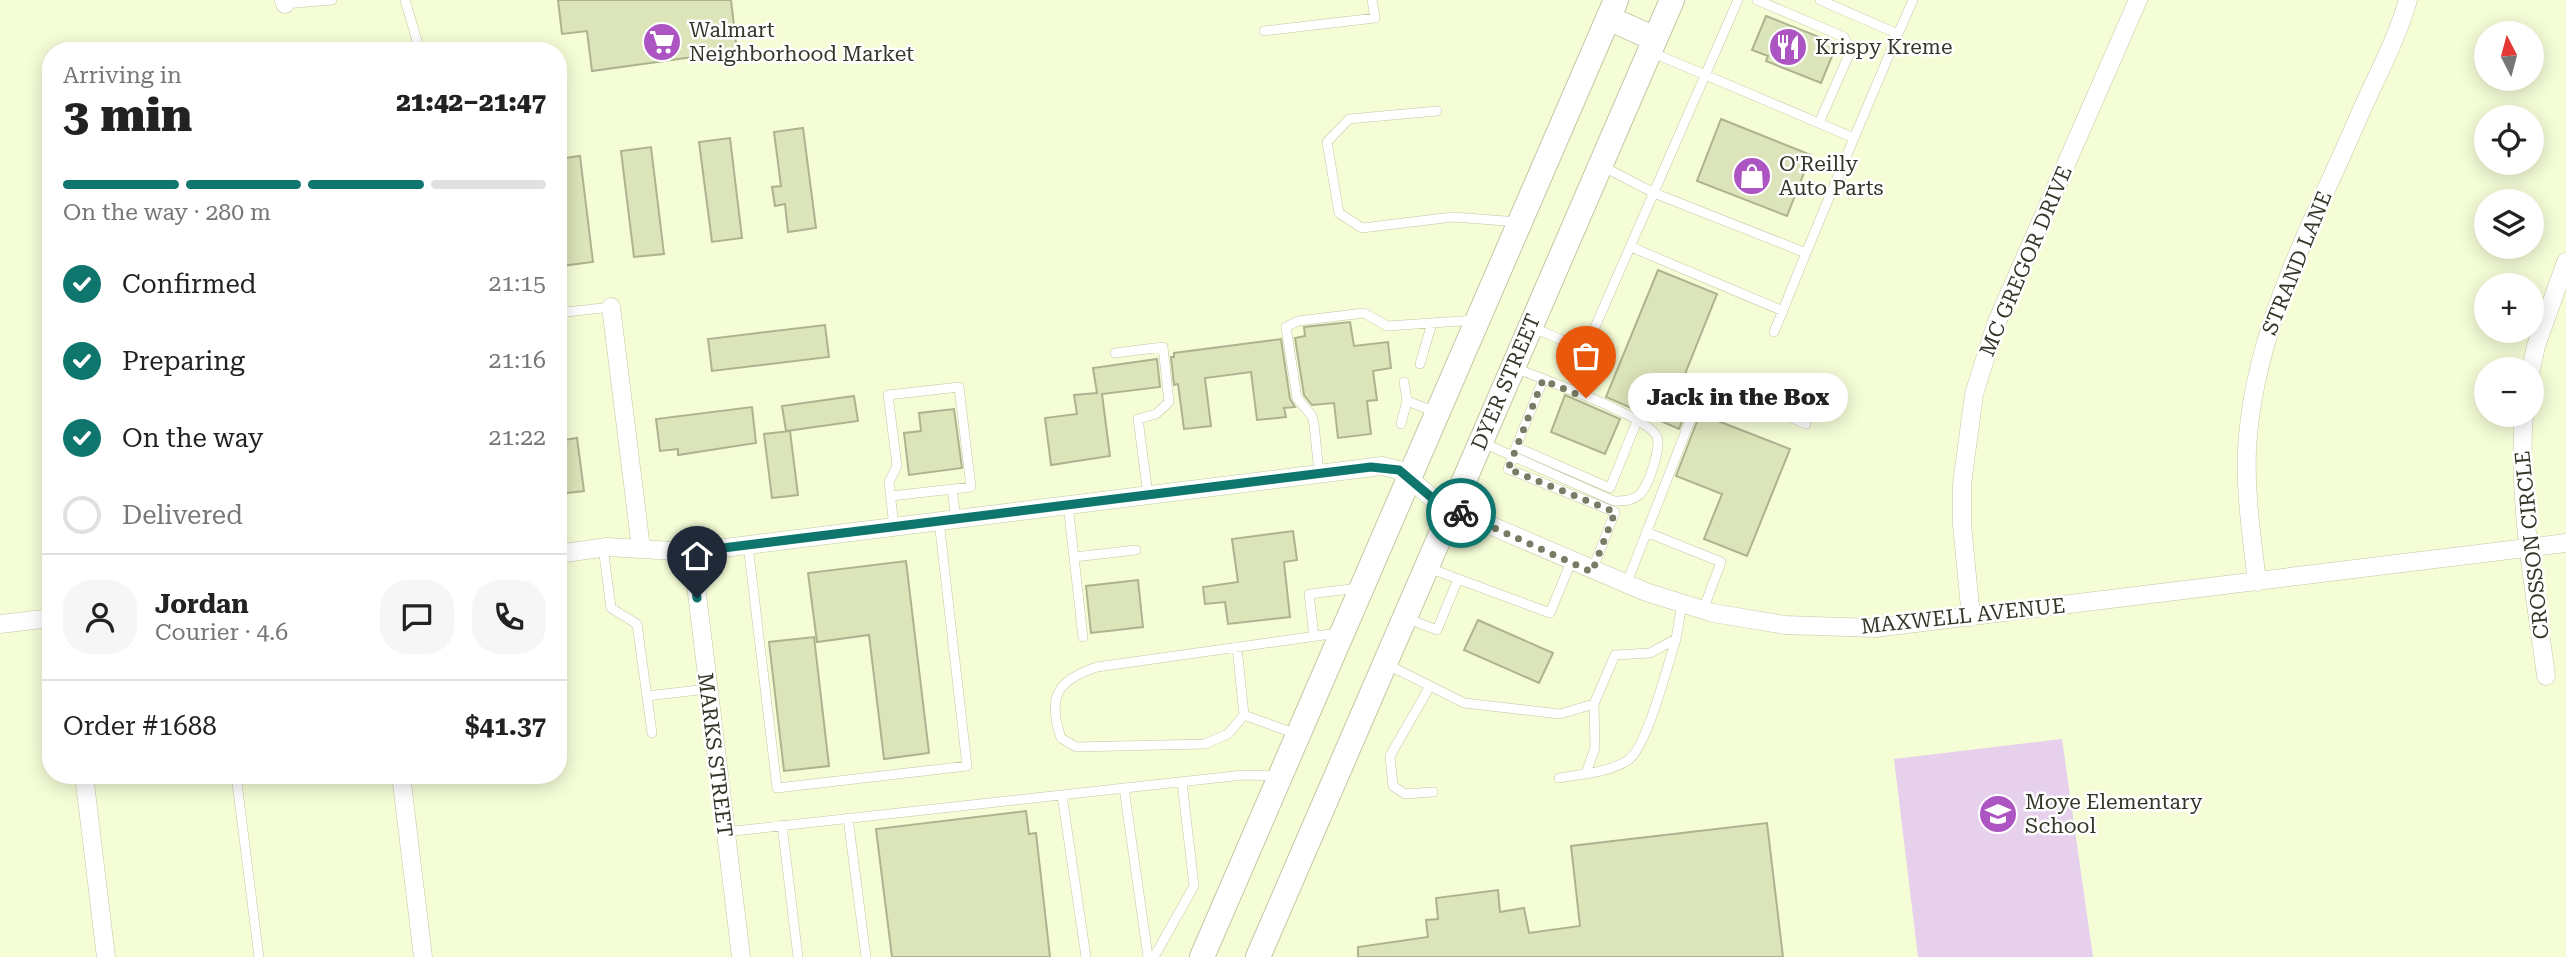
<!DOCTYPE html>
<html lang="en">
<head>
<meta charset="utf-8">
<style>
	:root { --surface:#fff; --page:#f6f6f6; --text:#222; --muted:#767676; --line:#e0e0e0; --accent:#0f766e }
	body { margin:0; font-family:"Roboto Serif",serif; background:var(--page); color:var(--text); height:100vh; display:flex; flex-direction:column; font-size:26px; white-space:nowrap }
	* { box-sizing:border-box; margin:0 }
	p { font-size:23px; color:var(--muted) }
	.icon { flex:none; width:38px; height:38px; fill:none; stroke:currentColor; stroke-width:2; stroke-linecap:round; stroke-linejoin:round }
	.map { position:relative; flex:1; overflow:hidden }
	.side { position:absolute; left:42px; top:42px; width:525px; height:742px; display:flex; flex-direction:column; background:var(--surface); border-radius:28px; box-shadow:0 4px 18px #0003 }
	.side>* { flex:none }
	.needle { width:46px; rotate:354deg }
	.controls { position:absolute; left:2474px; top:21px; display:grid; gap:14px }
	.controls a { display:grid; place-items:center; width:70px; height:70px; border-radius:50%; background:var(--surface); box-shadow:0 4px 18px #0003; font-size:35px }
	.pin { position:absolute; display:grid; place-items:center; width:60px; height:60px; color:#fff; margin:-72px -30px; border-radius:50% 50% 50% 0; rotate:-45deg; box-shadow:0 0 7px #0007 }
	.pin .icon { rotate:45deg }
	.courier { position:absolute; display:grid; place-items:center; width:70px; height:70px; margin:-35px; border:5px solid #0f766e; border-radius:50%; background:#fff; color:#222; box-shadow:0 2px 9px #0007 }
	.bubble { position:absolute; height:49px; border-radius:24px; background:var(--surface); box-shadow:0 4px 18px #0003; font-size:23px; font-weight:800; line-height:49px; text-align:center }
	.overview em { font-style:normal; font-weight:800 }
	.overview div { display:flex; flex-direction:column-reverse }
	.overview { display:flex; align-items:center; justify-content:space-between; height:119px; padding:0 21px }
	h1 { font-size:46px; font-weight:800; line-height:52px }
	.bar { display:grid; grid-template-columns:repeat(4,1fr); gap:10px 7px; align-content:center; height:84px; padding:0 21px }
	.bar i { height:9px; border-radius:5px; background:var(--line) }
	.bar .selected { background:var(--accent) }
	.bar p { grid-column:span 4 }
	.line { display:flex; align-items:center; gap:18px; padding:0 21px; border-top:2px solid var(--line) }
	.line div { flex:1 }
	.round { display:grid; place-items:center; flex:none; width:74px; height:74px; border-radius:28px; background:var(--page) }
	ol { padding:0 21px; list-style:none }
	li { display:flex; align-items:center; gap:21px; height:77px }
	li p { margin-inline-start:auto }
	li .icon { padding:7px; border-radius:50%; background:var(--accent); color:#fff; stroke-width:4 }
	li:last-child { color:var(--muted) }
	li i { width:38px; height:38px; border:4px solid var(--line); border-radius:50% }
	.map>svg:first-child { display:block }
	.green { fill:#e6d0ec }
	.building { fill:#dce4b9; stroke:#adb38f; stroke-width:2 }
	.lines { fill:none; stroke-linecap:round; stroke-linejoin:round }
	.lane-casing { stroke:#c1c8a4; stroke-width:10 }
	.street-casing { stroke:#c1c8a4; stroke-width:19 }
	.secondary-casing { stroke:#c1c8a4; stroke-width:26 }
	.lane { stroke:#fff; stroke-width:9 }
	.street { stroke:#fff; stroke-width:18 }
	.secondary { stroke:#fff; stroke-width:24 }
	.done { stroke:#787c65; stroke-width:7; stroke-dasharray:0 12.6 }
	.route { stroke:#0f766e; stroke-width:9 }
	.labels { text-anchor:middle; dominant-baseline:central; stroke-width:5; stroke-linejoin:round; paint-order:stroke }
	.poi-label { font-size:21px; fill:#343728; stroke:#fff; text-anchor:start }
	.street-label { font-size:21px; fill:#343728; stroke:#fff }
</style>
</head>
<body>
<div class="map">
<svg width="2566" height="957" viewBox="0 0 2566 957">
	<rect width="100%" height="100%" fill="#f5fdd7"/>
	<path class="green" d="M2062 739 2093 957H1918L1894 759Z"/>
	<path class="building" d="M558 0H731L737 51 592 71 587 31 562 34Z
		M1766 16 1837 44 1821 83 1766 61 1768 56 1752 50Z
		M1721 119 1811 155 1787 216 1697 181Z
		M803 128 816 228 788 232 785 204 775 206 772 187 781 186 774 132Z
		M730 138 742 238 712 242 699 142Z
		M651 147 664 254 634 257 621 151Z
		M580 156 593 262 561 266 558 159Z
		M1658 270 1717 294 1673 404 1687 409 1679 429 1606 397Z
		M1350 322 1354 346 1388 342 1391 368 1373 371 1377 400 1367 401 1371 434 1338 438 1334 403 1312 405 1304 395 1295 338 1305 336 1304 327Z
		M825 325 829 357 712 371 708 339Z
		M1281 339 1290 399 1295 407 1284 408 1286 417 1257 420 1251 372 1205 378 1211 426 1184 429 1178 384 1174 385 1171 357H1174V353Z
		M1157 359 1160 387 1102 394 1110 456 1051 465 1045 418 1077 414 1074 395 1097 393 1093 368Z
		M1565 395 1620 419 1605 454 1551 432Z
		M854 396 858 421 786 431 782 406Z
		M752 407 756 443 678 455V449L660 451 656 419Z
		M954 409 962 468 909 475 904 433 921 431 919 413Z
		M1700 414 1790 449 1747 556 1704 539 1722 494 1676 476Z
		M790 431 798 495 772 498 764 434Z
		M577 438 584 491 558 494V441Z
		M1293 531 1297 560 1284 562 1290 617 1228 624 1225 602 1205 604 1203 587 1238 582 1232 539Z
		M906 561 929 753 884 759 869 635 817 642 808 573Z
		M1138 580 1143 627 1091 633 1086 586Z
		M1478 620 1553 653 1539 683 1464 650Z
		M814 637 829 766 784 771 769 642Z
		M1026 811 1029 834 1036 833 1050 957H892L876 829Z
		M1767 823 1783 957H1358V947L1428 937 1426 920 1438 919 1436 898 1498 890 1500 912 1524 908 1529 933 1580 926 1571 846Z"/>
	<g class="lines">
		<defs>
			<path id="lane" d="M405 0 420 51
				M1757 0 1844 37 1851 50 1819 123
				M1820 0 1898 34 1913 0
				M285 4 332 0
				M1264 31 1375 18 1372 0
				M1651 52 1854 138 1898 34
				M1437 111 1349 119 1327 142 1339 213 1362 228 1453 217 1519 222
				M1602 166 1654 193 1806 253 1854 138
				M1631 247 1783 311
				M558 313 611 307
				M1532 327 1585 350 1738 0
				M1774 332 1806 253
				M1115 353 1163 347 1169 402 1156 414 1138 419 1148 495
				M1420 364 1432 323
				M1404 382 1407 401
				M1401 424 1407 401 1436 412
				M1481 442 1614 501C1624 501 1631 501 1639 495 1648 488 1663 445 1656 435 1644 415 1542 379 1515 368
				M1516 447 1543 380
				M1319 473 1314 424 1312 416 1297 398 1286 327 1298 321 1364 313 1387 326 1476 320
				M952 489 956 519
				M891 496 971 487 959 387 888 395 897 466 889 482 894 527
				M1068 505 1083 637
				M1646 532 1721 562 1703 610
				M748 545 777 788 967 766 939 521
				M603 547 611 608 637 624 652 733
				M1074 557 1136 550
				M1427 567 1458 579
				M1592 571 1615 512 1508 469 1516 447 1610 488 1637 421
				M1626 585 1705 382 1806 424
				M1406 618 1437 630 1458 579 1550 613 1571 562
				M1314 636 1309 594 1359 588
				M1237 647 1244 715
				M1386 664 1464 703 1560 714 1594 704 1615 655 1650 653 1676 639 1682 603
				M1430 686 1390 756 1393 786 1405 794 1433 792
				M647 696 707 689
				M1296 734 1244 715 1228 734 1205 744 1076 747 1061 738C1047 697 1057 680 1097 667L1338 633
				M1586 773 1595 748 1594 704
				M236 775 259 957
				M1559 778C1581 774 1608 773 1628 760 1647 748 1668 663 1676 639
				M1124 788 1148 957
				M1062 795 1086 957
				M848 818 866 957
				M782 825 798 957
				M725 832 1243 775 1277 776
				M1154 957 1194 886 1182 782"/>
			<path id="street" d="M284 0 285 4
				M611 307 641 548
				M2531 369 2536 346 2566 262
				M2524 415C2517 501 2535 590 2546 676
				M692 552 741 957
				M558 554 607 547 692 552 1382 466 1399 470 1431 497 1452 509 1646 592 1713 613 1785 625 1875 628 2566 543
				M2257 582C2252 538 2245 494 2247 450 2253 332 2310 229 2356 123 2373 83 2396 42 2408 0
				M1971 617 1962 525V484L1974 394 1996 324 2138 0
				M0 624 51 618
				M84 775 106 957
				M401 775 423 957"/>
			<path id="secondary" d="M1608 18 1655 39
				M1202 957 1616 0
				M1258 957 1672 0"/>
		</defs>
		<use href="#lane" class="lane-casing"/>
		<use href="#street" class="street-casing"/>
		<use href="#secondary" class="secondary-casing"/>
		<use href="#lane" class="lane"/>
		<use href="#street" class="street"/>
		<use href="#secondary" class="secondary"/>
	</g>
	<g class="lines">
		<path class="done" d="M1461 513 1592 572 1615 512 1508 469 1543 380 1586 398"/>
		<path class="route" d="M697 598 691 552 1371 467 1399 470 1431 497 1461 513"/>
	</g>
	<defs>
		<symbol id="supermarket-disc" viewBox="-11 -11 22 22"><circle r="9.5" fill="#ac55c2" stroke="#fff"/><path d="M-6-5.5h2.5l.6 2H6L4.5 2H-2.5L-4.4-4H-6ZM-1.5 3.2a1.3 1.3 0 1 0 .1 0ZM3 3.2a1.3 1.3 0 1 0 .1 0Z" fill="#fff"/></symbol>
		<symbol id="restaurant-disc" viewBox="-11 -11 22 22"><circle r="9.5" fill="#ac55c2" stroke="#fff"/><path d="M-5-6h1v4h1v-4h1v4h1v-4h1v5L-1.5 .5V6h-2V.5L-5-1ZM5-6V6H3V1.5H1.5Q1.5-4 5-6Z" fill="#fff"/></symbol>
		<symbol id="shop-disc" viewBox="-11 -11 22 22"><circle r="9.5" fill="#ac55c2" stroke="#fff"/><path d="M-5-2.5h2.3a2.7 3.5 0 0 1 5.4 0H5L5.5 6h-11ZM-1.5-2.5h3a1.5 2.3 0 0 0-3 0Z" fill="#fff"/></symbol>
		<symbol id="school-disc" viewBox="-11 -11 22 22"><circle r="9.5" fill="#ac55c2" stroke="#fff"/><path d="M0-5L7-2L0 1L-7-2ZM-4 1L0 2.5L4 1V4Q0 6-4 4Z" fill="#fff"/></symbol>
	</defs>
	<g fill-rule="evenodd">
		<use href="#supermarket-disc" x="640" y="20" width="44" height="44"/>
		<use href="#restaurant-disc" x="1766" y="25" width="44" height="44"/>
		<use href="#shop-disc" x="1730" y="154" width="44" height="44"/>
		<use href="#school-disc" x="1976" y="792" width="44" height="44"/>
	</g>
	<g class="labels">
		<g class="poi-label">
			<text x="689" y="30">Walmart<tspan x="689" dy="24">Neighborhood Market</tspan></text>
			<text x="1815" y="47">Krispy Kreme</text>
			<text x="1779" y="164">O'Reilly<tspan x="1779" dy="24">Auto Parts</tspan></text>
			<text x="2025" y="802">Moye Elementary<tspan x="2025" dy="24">School</tspan></text>
		</g>
		<g class="street-label">
			<text transform="translate(2026 261) rotate(-67)">MC GREGOR DRIVE</text>
			<text transform="translate(2297 263) rotate(-68)">STRAND LANE</text>
			<text transform="translate(1506 382) rotate(-67)">DYER STREET</text>
			<text transform="translate(2532 545) rotate(-96)">CROSSON CIRCLE</text>
			<text transform="translate(1963 616) rotate(-6)">MAXWELL AVENUE</text>
			<text transform="translate(715 755) rotate(83)">MARKS STREET</text>
		</g>
	</g>
</svg>
<div class="controls">
<a><svg class="needle" viewBox="-14 -14 28 28"><path d="M0-13l5 13h-10z" fill="#e53935"/><path d="M0 13l5-13h-10z" fill="#767676"/></svg></a>
<a><svg class="icon" aria-label="locate" viewBox="0 0 24 24"><circle cx="12" cy="12" r="6"/><path d="M12 2v4M12 18v4M2 12h4M18 12h4"/></svg></a>
<a><svg class="icon" aria-label="layers" viewBox="0 0 24 24"><path d="M12 4l9 5-9 5-9-5zM3 14l9 5 9-5"/></svg></a>
<a>+</a>
<a>−</a>
</div>
<div class="pin" style="left:1586px;top:398px;background:#ea580c"><svg class="icon" aria-label="bag" viewBox="0 0 24 24"><path d="M5 8h14l-1 12H6zM9 8a3 3 0 0 1 6 0"/></svg></div>
<div class="pin" style="left:697px;top:598px;background:#1f2937"><svg class="icon" aria-label="home" viewBox="0 0 24 24"><path d="M3 11l9-7 9 7M6 9v11h12V9"/></svg></div>
<div class="courier" style="left:1461px;top:513px"><svg class="icon" aria-label="bike" viewBox="0 0 24 24"><circle cx="6" cy="16" r="4"/><circle cx="18" cy="16" r="4"/><path d="M6 16l4-8h5l3 8M10 8l3 8H6M13 5h3"/></svg></div>
<div class="bubble" style="left:1628px;top:373px;width:220px">Jack in the Box</div>
<section class="side">
<div class="overview"><div><h1>3 min</h1><p>Arriving in</p></div><em>21:42–21:47</em></div>
<div class="bar"><i class="selected"></i><i class="selected"></i><i class="selected"></i><i></i><p>On the way · 280 m</p></div>
<ol>
<li><svg class="icon" aria-label="check" viewBox="0 0 24 24"><path d="M5 12l5 5 9-10"/></svg>Confirmed<p>21:15</p></li>
<li><svg class="icon" aria-label="check" viewBox="0 0 24 24"><path d="M5 12l5 5 9-10"/></svg>Preparing<p>21:16</p></li>
<li><svg class="icon" aria-label="check" viewBox="0 0 24 24"><path d="M5 12l5 5 9-10"/></svg>On the way<p>21:22</p></li>
<li><i></i>Delivered</li>
</ol>
<div class="line" style="height:126px"><a class="round"><svg class="icon" aria-label="person" viewBox="0 0 24 24"><circle cx="12" cy="8" r="4"/><path d="M4 21q1-7 8-7t8 7"/></svg></a><div><b>Jordan</b><p>Courier · 4.6</p></div><a class="round"><svg class="icon" aria-label="chat" viewBox="0 0 24 24"><path d="M4 5h16v11H9l-5 4z"/></svg></a><a class="round"><svg class="icon" aria-label="phone" viewBox="0 0 24 24"><path d="M5 4h4l2 5-3 2q2 4 5 5l2-3 5 2v4C11 20 4 13 5 4z"/></svg></a></div>
<div class="line" style="height:91px"><div>Order #1688</div><b>$41.37</b></div>
</section>
</div>
</body>
</html>
